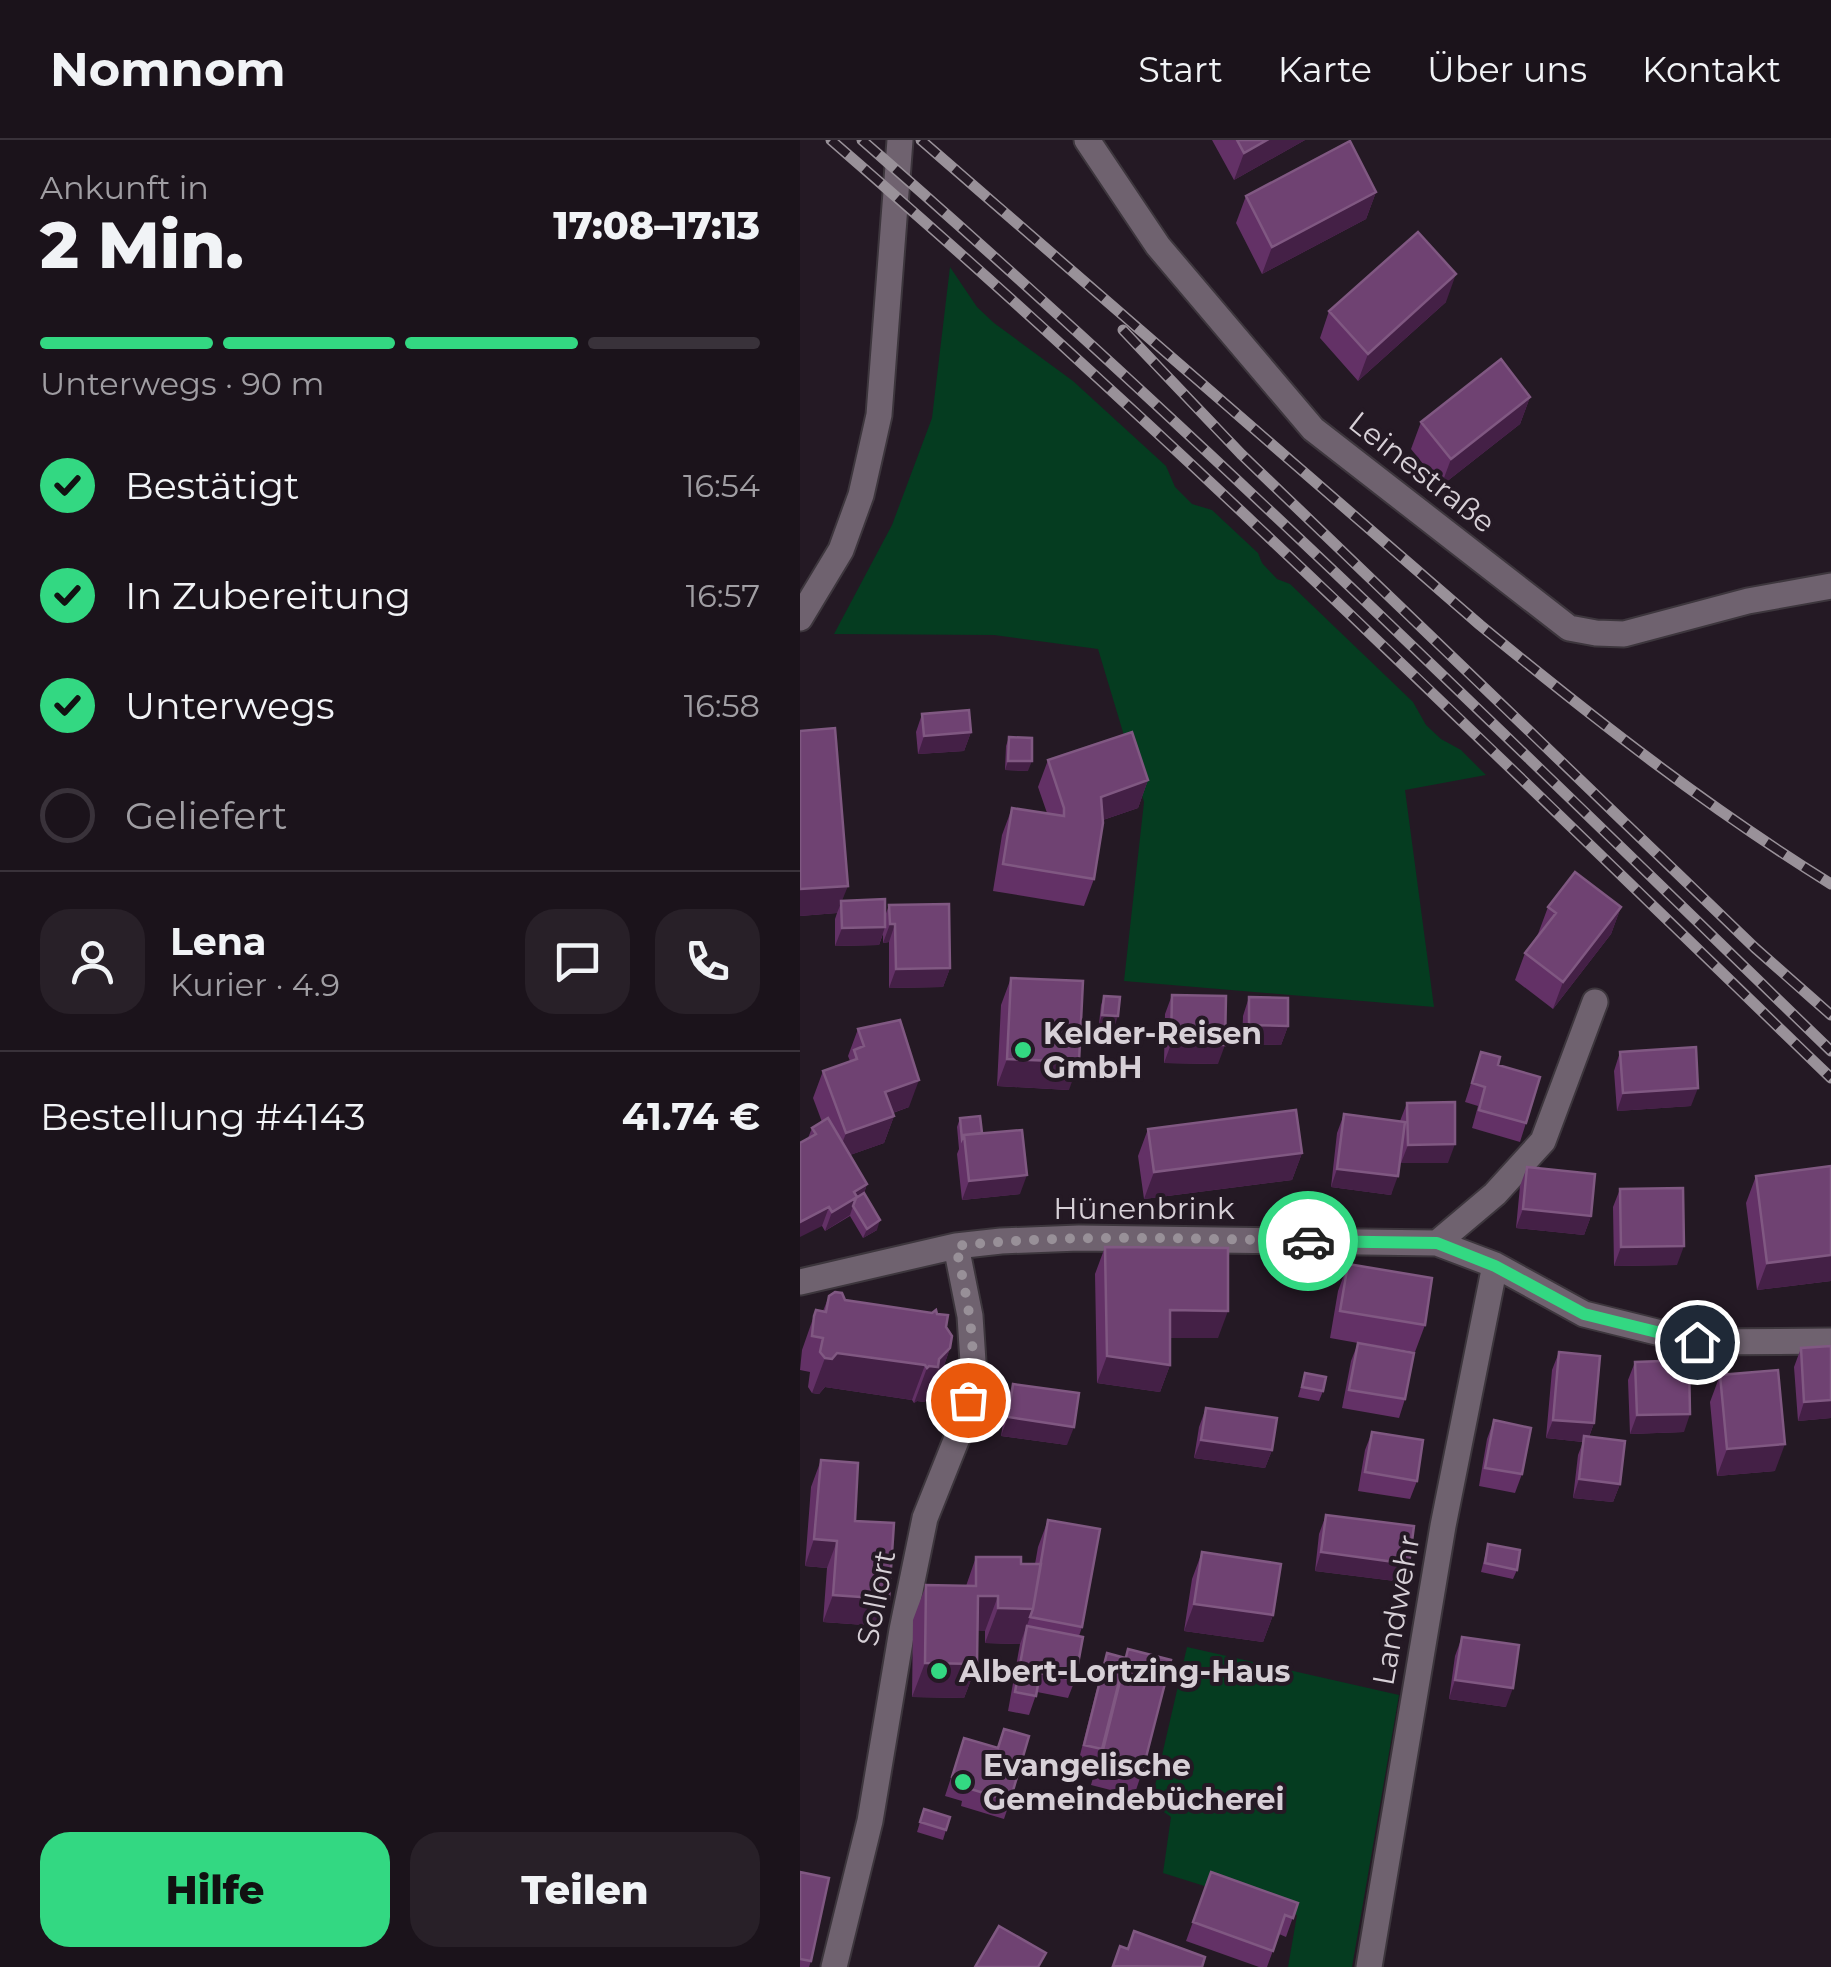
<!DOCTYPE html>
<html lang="de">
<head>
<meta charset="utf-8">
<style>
	:root { --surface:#1b131b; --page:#282028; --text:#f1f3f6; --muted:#a09ea3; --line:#39323a; --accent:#33d882 }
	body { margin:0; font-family:Montserrat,sans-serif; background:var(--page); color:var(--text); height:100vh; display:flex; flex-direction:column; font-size:38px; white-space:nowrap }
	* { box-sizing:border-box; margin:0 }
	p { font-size:32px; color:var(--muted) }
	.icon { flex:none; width:55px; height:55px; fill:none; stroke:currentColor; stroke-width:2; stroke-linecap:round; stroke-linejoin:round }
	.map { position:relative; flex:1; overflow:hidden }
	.panel { display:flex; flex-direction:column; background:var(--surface); width:800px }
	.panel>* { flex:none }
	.pin { position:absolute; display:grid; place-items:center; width:85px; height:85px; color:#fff; margin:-42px; border:5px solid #fff; border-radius:50%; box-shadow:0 2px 10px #0007 }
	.courier { position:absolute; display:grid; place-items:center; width:100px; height:100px; margin:-50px; border:8px solid #33d882; border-radius:50%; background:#fff; color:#222; box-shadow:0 2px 12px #0007 }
	.summary em { font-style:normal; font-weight:800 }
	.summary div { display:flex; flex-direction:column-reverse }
	.summary { display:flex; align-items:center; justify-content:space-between; height:170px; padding:0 40px }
	h1 { font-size:65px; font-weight:800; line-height:75px }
	.bar { display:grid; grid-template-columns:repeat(4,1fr); gap:15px 10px; align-content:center; height:120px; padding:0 40px }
	.bar i { height:12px; border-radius:8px; background:var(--line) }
	.bar .current { background:var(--accent) }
	.bar p { grid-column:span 4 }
	.line { display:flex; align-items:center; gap:25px; padding:0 40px; border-top:2px solid var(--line) }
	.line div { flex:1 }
	.round { display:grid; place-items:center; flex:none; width:105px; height:105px; border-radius:30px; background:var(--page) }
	ol { padding:0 40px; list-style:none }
	li { display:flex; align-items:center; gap:30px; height:110px }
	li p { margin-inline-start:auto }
	li .icon { padding:10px; border-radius:50%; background:var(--accent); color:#111; stroke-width:4 }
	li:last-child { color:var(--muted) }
	li i { width:55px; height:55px; border:5px solid var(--line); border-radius:50% }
	.button { display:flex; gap:20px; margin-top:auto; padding:20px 40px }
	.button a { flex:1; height:115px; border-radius:30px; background:var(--accent); color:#111; font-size:40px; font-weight:800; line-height:115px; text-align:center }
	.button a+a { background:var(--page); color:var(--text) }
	header { display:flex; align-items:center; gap:60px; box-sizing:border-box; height:140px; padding:0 50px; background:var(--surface); border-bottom:2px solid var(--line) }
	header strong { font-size:48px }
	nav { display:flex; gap:55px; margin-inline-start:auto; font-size:35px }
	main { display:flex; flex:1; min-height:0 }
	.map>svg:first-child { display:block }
	.green { fill:#053c20 }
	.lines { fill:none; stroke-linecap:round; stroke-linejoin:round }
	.minor-casing { stroke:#3d363d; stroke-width:29 }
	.minor { stroke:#6f626f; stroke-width:25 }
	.rail-casing { stroke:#999199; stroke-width:11 }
	.rail { stroke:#241924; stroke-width:8; stroke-dasharray:22; stroke-linecap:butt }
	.wall { fill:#633166 }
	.shaded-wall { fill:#442046 }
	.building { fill:#6f4272; stroke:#805882; stroke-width:2.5 }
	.done { stroke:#989098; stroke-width:10; stroke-dasharray:0 18 }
	.route { stroke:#33d882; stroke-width:12 }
	.poi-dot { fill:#33d882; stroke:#241924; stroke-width:4 }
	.labels { text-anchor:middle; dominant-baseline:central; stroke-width:8; stroke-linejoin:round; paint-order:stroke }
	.street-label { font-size:30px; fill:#d7d0d7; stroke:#241924 }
	.poi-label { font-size:30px; font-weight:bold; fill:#d7d0d7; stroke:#241924; text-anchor:start }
</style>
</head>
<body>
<header>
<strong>Nomnom</strong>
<nav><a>Start</a><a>Karte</a><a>Über uns</a><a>Kontakt</a></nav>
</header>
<main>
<section class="panel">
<div class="summary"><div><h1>2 Min.</h1><p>Ankunft in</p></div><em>17:08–17:13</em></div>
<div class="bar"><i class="current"></i><i class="current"></i><i class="current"></i><i></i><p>Unterwegs · 90 m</p></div>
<ol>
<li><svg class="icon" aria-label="check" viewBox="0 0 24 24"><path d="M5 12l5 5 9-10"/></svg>Bestätigt<p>16:54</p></li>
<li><svg class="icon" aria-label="check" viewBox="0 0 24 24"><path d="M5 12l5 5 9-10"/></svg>In Zubereitung<p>16:57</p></li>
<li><svg class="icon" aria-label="check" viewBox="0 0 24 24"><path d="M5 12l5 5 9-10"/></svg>Unterwegs<p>16:58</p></li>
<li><i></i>Geliefert</li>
</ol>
<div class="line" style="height:180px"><a class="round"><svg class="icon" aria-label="person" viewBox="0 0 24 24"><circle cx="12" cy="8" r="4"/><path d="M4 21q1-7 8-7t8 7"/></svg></a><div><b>Lena</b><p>Kurier · 4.9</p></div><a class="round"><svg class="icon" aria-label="chat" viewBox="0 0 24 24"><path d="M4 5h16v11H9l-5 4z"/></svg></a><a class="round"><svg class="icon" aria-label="phone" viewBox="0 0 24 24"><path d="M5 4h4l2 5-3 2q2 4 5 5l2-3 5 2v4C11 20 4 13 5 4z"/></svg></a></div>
<div class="line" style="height:130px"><div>Bestellung #4143</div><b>41.74 €</b></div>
<div class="button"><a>Hilfe</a><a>Teilen</a></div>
</section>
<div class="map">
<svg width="1031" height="1827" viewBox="0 0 1031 1827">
	<rect width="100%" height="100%" fill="#241924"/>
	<path class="green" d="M150 127 177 167 194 183 273 241 366 326 375 347 392 364 412 370 458 413 462 423 477 439 490 444 613 562 626 585 641 599 661 610 686 635 605 650 634 867 324 841 344 662 298 509 194 495 34 494 92 385 132 278Z
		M387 1507 599 1555 552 1827H488L497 1775 363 1733 371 1677 351 1663Z"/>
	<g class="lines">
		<defs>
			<path id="minor" d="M287 0 358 106 513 289 769 488 796 493 824 494 948 461 1031 446
				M0 478 41 410 61 355 79 275 100 0
				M637 1103 695 1054 743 1001 795 862
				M0 1142 156 1106 201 1101 279 1098 637 1103 695 1125 784 1174 897 1202 1031 1201
				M34 1827 70 1681 102 1490 125 1378 163 1283 174 1237 170 1176 156 1106
				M569 1827 643 1386 695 1125"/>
		</defs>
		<use href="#minor" class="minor-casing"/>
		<use href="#minor" class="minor"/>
		<defs>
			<path id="rail" d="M31 0C377 299 702 621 1031 938
				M62 0C396 291 713 603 1031 911
				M121 0 680 485C793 578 907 667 1031 744
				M323 190 441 314 955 808 1031 875"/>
		</defs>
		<use href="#rail" class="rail-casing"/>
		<use href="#rail" class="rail"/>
	</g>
	<path class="wall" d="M412 0H505L434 40Z
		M576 52 566 79 462 134 436 83 446 56Z
		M646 162 558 241 520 198 529 171Z
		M730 257 720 284 641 346 611 309 621 282Z
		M122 574 171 592 164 611 118 614 116 592Z
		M0 591 42 761 85 776 89 765 150 828 143 847 89 848V802L83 803V794L79 805 35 806V779L37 773 0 776Z
		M209 597 228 631 205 630 206 606Z
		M248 620 348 640 338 668 303 680 294 739 284 766 193 751 202 695 212 668 247 673 238 647Z
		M748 767H821L811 794 753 869 715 840 725 813 738 794Z
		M211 838 269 950 197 946 201 865Z
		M372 855 418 924 364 923 365 874Z
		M304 856 315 885 299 884 301 865Z
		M449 857 488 886 481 905 442 904 443 876Z
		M58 889 109 967 93 973 94 976 84 1003 50 1015 67 1044 64 1053 77 1090 63 1098 50 1076 25 1091 22 1086 8 998 12 988 22 982 13 958 23 931 50 921 48 916Z
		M681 912 726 983 720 1002 672 988 678 966 665 962Z
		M820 912 891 966 817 971 814 931Z
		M607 963 648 1023H601V1015L591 1055 531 1047 537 993 544 974 600 981Z
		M160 978 182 993 220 1054 162 1060 157 1014 159 1009 157 987Z
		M348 989 502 1013 492 1040 344 1059 338 1016Z
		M1031 1026V1141L957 1150 946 1063 956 1036Z
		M727 1027 791 1076 784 1095 716 1088 720 1046Z
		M820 1049 877 1125 814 1126 813 1067Z
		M305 1107 418 1198H370V1225L360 1252 297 1243 295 1134Z
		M548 1124 625 1185 615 1212 560 1203 605 1259 599 1278 542 1268 551 1221 558 1203 530 1198 538 1151Z
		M29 1156 146 1187 150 1208 138 1243 129 1251 125 1262 117 1261 114 1263 112 1260 25 1247 19 1254 12 1253 8 1247 10 1232 0 1230 2 1210 16 1170 23 1171Z
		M1031 1206V1278L998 1281 994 1227 1001 1208Z
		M759 1212 794 1283 789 1297 820 1344 813 1362 773 1358 778 1315 783 1302 746 1298 752 1230Z
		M835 1222 884 1292 830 1294 828 1240Z
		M505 1233 523 1251 519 1261 498 1257Z
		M920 1235 975 1331 917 1336 910 1262Z
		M213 1244 267 1305 201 1296 206 1263Z
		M406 1268 472 1310 465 1328 394 1318 399 1287Z
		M694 1280 722 1334 715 1353 679 1346 687 1299Z
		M572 1292 617 1341 610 1359 558 1351 565 1310Z
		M21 1320 55 1381 79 1486 23 1482 27 1428 5 1426 11 1347Z
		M526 1375 603 1442 515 1431 519 1394Z
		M248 1380 282 1487 279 1496 275 1540 268 1558 237 1552 229 1575 208 1571 220 1504 185 1503V1491L177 1490V1524L164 1558 112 1557 113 1480 126 1445 166 1446 176 1417 221 1424H235L238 1407Z
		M688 1404 717 1430 713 1439 681 1432Z
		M402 1412 473 1475 463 1502 384 1491 392 1439Z
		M662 1497 706 1567 649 1559 655 1516Z
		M328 1509 343 1629 334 1656 291 1645 296 1627 278 1623 301 1532 307 1513 325 1518Z
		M204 1589 210 1661 204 1679 161 1666 162 1661 145 1656 164 1598 197 1608Z
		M124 1669 150 1677 143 1700 117 1692Z
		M0 1732 11 1821 9 1827H0Z
		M411 1732 498 1763 486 1797 479 1794 467 1827H459L386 1801Z"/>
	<path class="shaded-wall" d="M467 0H505L434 40 444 13Z
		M576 52 566 79 462 134 472 107Z
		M656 134 646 162 558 241 568 214Z
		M730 257 720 284 641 346 651 319Z
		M171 592 164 611 118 614 124 596Z
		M208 621H232L228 631 205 630Z
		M348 640 338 668 291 684 301 657Z
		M48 746 37 773 0 776V749Z
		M821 767 811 794 753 869 763 842Z
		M90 784H95L89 802 83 803Z
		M85 787 79 805 35 806 42 788Z
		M150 828 143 847 89 848 96 829Z
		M302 875 318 876 315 885 299 884Z
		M449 885 488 886 481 905 442 904Z
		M371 904 425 905 418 924 364 923Z
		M207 919 279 922 269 950 197 946Z
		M119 940 109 967 75 979 85 952Z
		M898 948 891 966 817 971 823 953Z
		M94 976 84 1003 36 1020 46 993Z
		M655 1004 648 1023H601L608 1005Z
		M502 1013 492 1040 344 1059 354 1032Z
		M537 1029 598 1036 591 1055 531 1047Z
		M227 1035 220 1054 162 1060 169 1041Z
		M67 1044 61 1063 53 1066 50 1075 25 1091 32 1072 54 1052Z
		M29 1067 22 1086 0 1097V1082Z
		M723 1069 791 1076 784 1095 716 1088Z
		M80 1080 77 1090 63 1098 67 1089Z
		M884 1106 877 1125 814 1126 821 1107Z
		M1031 1115V1141L957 1150 967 1123Z
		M370 1170 428 1171 418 1198H360Z
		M150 1208 138 1243 129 1251 125 1262 117 1261 114 1263 127 1228Z
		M37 1213 125 1225 112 1260 25 1247 19 1254 12 1253 25 1218Z
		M307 1216 370 1225 360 1252 297 1243Z
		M1031 1260V1278L998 1281 1004 1262Z
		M890 1274 884 1292 830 1294 837 1275Z
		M208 1277 274 1287 267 1305 201 1296Z
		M753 1280 794 1283 787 1302 784 1296 783 1302 746 1298Z
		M401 1300 472 1310 465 1328 394 1318Z
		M985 1304 975 1331 917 1336 927 1309Z
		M779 1339 820 1344 813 1362 773 1358Z
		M14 1399 37 1401 27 1428 5 1426Z
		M521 1412 609 1424 603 1442 515 1431Z
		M33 1455 89 1459 79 1486 23 1482Z
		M178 1456H198L185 1491 165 1490Z
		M394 1464 473 1475 463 1502 384 1491Z
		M198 1468 233 1469 220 1504 185 1503Z
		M125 1523 177 1524 164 1558 112 1557Z
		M655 1540 713 1548 706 1567 649 1559Z"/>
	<path class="building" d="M437 0H467L444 13Z
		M550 1 576 52 472 107 446 56Z
		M618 92 656 134 568 214 529 171Z
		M701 219 730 257 651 319 621 282Z
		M169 570 171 592 124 596 122 574Z
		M35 588 48 746 0 749V591Z
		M332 592 348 640 301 657 303 683 294 739 203 724 212 668 264 676V668L248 620Z
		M209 597 232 598V621H208Z
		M775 732 821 767 763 842 725 813 756 773 748 767Z
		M85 759V787L42 788 41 761Z
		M149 764 150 828 96 829 95 784H90L89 765Z
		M211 838 283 841 279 922 207 919Z
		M372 855 426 856 425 905 371 904Z
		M304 856 320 857 318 876 302 875Z
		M449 857 488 858V886L449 885Z
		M100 880 119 940 85 952 94 976 46 993 23 931 57 919 54 910 64 906 58 889Z
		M896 907 898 948 823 953 820 912Z
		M681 912 700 917 698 925 740 937 726 983 679 970 685 947 672 943Z
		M655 962V1004L608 1005 607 963Z
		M496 970 502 1013 354 1032 348 989Z
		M544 974 605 982 598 1036 537 1029Z
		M180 976 182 993 164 995 162 999 160 978Z
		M28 978 67 1044 54 1052 57 1057 32 1072 29 1067 0 1082V1003L16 994 12 988Z
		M222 990 227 1035 169 1041 164 995Z
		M1031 1026V1115L967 1123 956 1036Z
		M727 1027 795 1034 791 1076 723 1069Z
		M883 1048 884 1106 821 1107 820 1049Z
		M64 1053 80 1080 67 1089 53 1066 56 1058Z
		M305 1107 428 1108V1171L370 1170V1225L307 1216Z
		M548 1124 632 1138 625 1185 540 1171Z
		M35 1152 42 1153 45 1160 132 1173 136 1170 137 1174 148 1175 146 1187 152 1196 150 1208 139 1219 138 1227 129 1226 127 1228 125 1225 37 1213 32 1219 25 1218 20 1212 23 1198 12 1196 14 1176 16 1170 26 1172 29 1156Z
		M558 1203 614 1213 605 1259 549 1250Z
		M1031 1206V1260L1004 1262 1001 1208Z
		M759 1212 800 1216 794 1283 753 1280Z
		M889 1220 890 1274 837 1275 835 1222Z
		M978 1230 985 1304 927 1309 920 1235Z
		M505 1233 526 1237 523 1251 502 1247Z
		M213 1244 279 1253 274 1287 208 1277Z
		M406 1268 477 1278 472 1310 401 1300Z
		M694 1280 731 1288 722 1334 685 1328Z
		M572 1292 623 1300 617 1341 565 1332Z
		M784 1296 825 1301 820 1344 779 1339Z
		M21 1320 58 1323 55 1381 94 1383 89 1459 33 1455 37 1401 14 1399Z
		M526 1375 614 1386 609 1424 521 1412Z
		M248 1380 300 1389 282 1487 230 1477 233 1469Z
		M688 1404 720 1410 717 1430 685 1423Z
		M402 1412 481 1424 473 1475 394 1464Z
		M176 1417H221V1424H241L233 1469 198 1468V1456H178L177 1524 125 1523 126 1445 176 1446Z
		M227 1486 283 1497 275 1540 240 1533 236 1556 215 1552Z
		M662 1497 719 1505 713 1548 655 1540Z
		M328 1509 371 1520 343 1629 301 1618Z
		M307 1513 325 1518 302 1609 284 1605Z
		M204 1589 229 1596 210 1661 167 1648 169 1642 152 1637 164 1598 198 1608Z
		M124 1669 150 1677 146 1690 120 1682Z
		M0 1732 29 1738 11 1821 0 1819Z
		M411 1732 498 1763 493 1778 485 1775 473 1811 393 1782Z
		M199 1786 246 1813 238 1827H175Z
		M334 1791 405 1817 402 1827 313 1826 320 1806 328 1809Z"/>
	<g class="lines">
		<path class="done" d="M168 1260C180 1209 166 1156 156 1106 273 1093 391 1099 508 1101"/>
		<path class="route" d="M508 1101 637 1103 695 1126 784 1174 897 1202"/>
	</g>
	<g class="poi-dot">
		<circle cx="223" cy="910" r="10"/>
		<circle cx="139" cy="1531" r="10"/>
		<circle cx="163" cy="1642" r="10"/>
	</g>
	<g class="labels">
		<g class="street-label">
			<text transform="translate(622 332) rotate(38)">Leinestraße</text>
			<text x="344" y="1068">Hünenbrink</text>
			<text transform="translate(76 1458) rotate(-79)">Sollort</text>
			<text transform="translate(596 1470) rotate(-80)">Landwehr</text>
		</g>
		<g class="poi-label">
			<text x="243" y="893">Kelder-Reisen<tspan x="243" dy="34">GmbH</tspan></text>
			<text x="159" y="1531">Albert-Lortzing-Haus</text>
			<text x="183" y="1625">Evangelische<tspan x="183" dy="34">Gemeindebücherei</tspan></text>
		</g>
	</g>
</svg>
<div class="pin" style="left:168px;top:1260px;background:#ea580c"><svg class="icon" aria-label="bag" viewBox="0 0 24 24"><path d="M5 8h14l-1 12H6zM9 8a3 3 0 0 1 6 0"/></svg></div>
<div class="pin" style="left:897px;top:1202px;background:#1f2937"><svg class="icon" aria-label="home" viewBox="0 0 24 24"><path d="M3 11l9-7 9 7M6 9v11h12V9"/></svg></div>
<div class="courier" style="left:508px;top:1101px"><svg class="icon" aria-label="car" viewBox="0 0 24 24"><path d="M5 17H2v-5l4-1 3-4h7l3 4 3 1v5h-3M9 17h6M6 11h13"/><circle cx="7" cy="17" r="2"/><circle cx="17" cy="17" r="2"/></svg></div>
</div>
</main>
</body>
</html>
